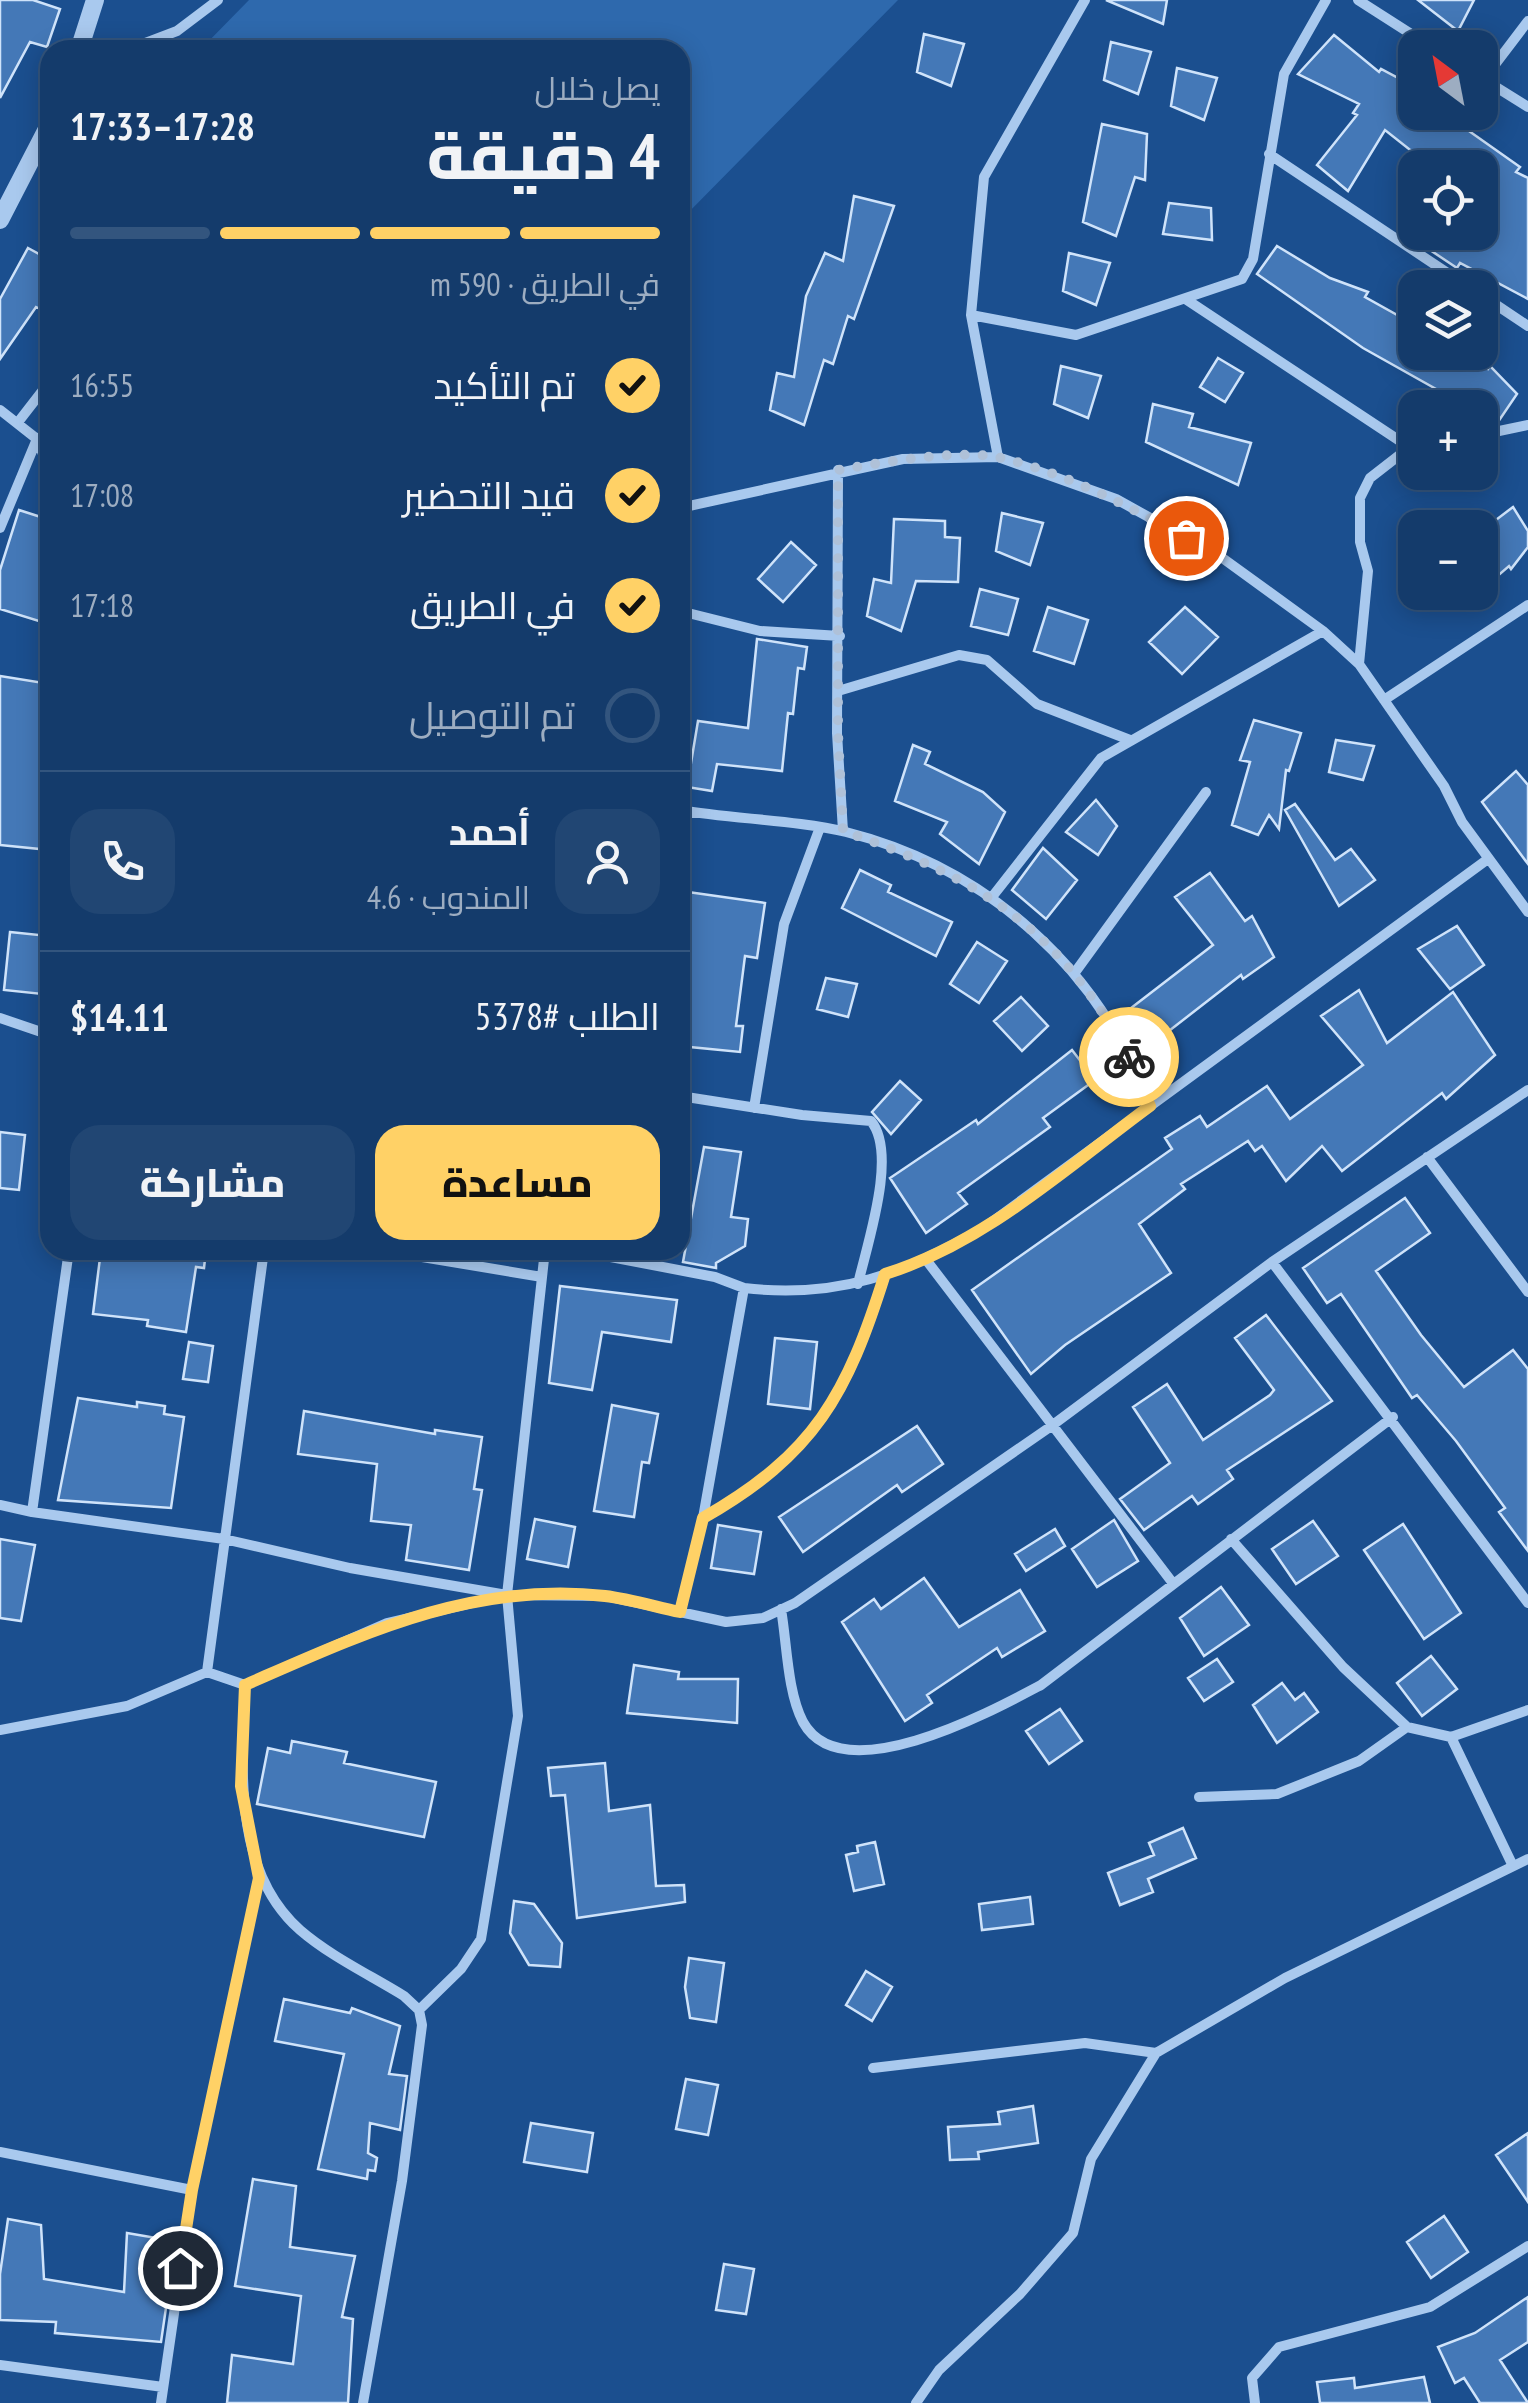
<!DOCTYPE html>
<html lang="ar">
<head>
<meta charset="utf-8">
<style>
	:root { --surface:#143b6b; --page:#214673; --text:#f1f3f6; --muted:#9dadc1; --line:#33557e; --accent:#ffd166 }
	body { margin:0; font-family:"PT Sans Narrow",Cairo,sans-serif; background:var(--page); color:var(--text); direction:rtl; height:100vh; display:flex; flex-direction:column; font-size:38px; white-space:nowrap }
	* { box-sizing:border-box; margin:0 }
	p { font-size:32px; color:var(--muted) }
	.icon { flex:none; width:55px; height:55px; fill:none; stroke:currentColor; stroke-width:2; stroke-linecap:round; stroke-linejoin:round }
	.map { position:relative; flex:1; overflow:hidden; direction:ltr }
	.details { position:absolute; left:40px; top:40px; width:650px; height:1220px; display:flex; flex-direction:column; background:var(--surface); border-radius:30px; box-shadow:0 5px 25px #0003,0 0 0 2px var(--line); direction:rtl }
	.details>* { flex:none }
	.needle { width:65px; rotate:328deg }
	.buttons { position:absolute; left:1398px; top:30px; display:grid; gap:20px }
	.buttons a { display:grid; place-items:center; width:100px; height:100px; border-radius:20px; background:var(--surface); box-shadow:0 5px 25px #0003,0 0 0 2px var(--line); font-size:50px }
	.pin { position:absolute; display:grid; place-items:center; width:85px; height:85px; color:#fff; margin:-42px; border:5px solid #fff; border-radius:50%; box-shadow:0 2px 10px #0007 }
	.courier { position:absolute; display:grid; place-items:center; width:100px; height:100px; margin:-50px; border:8px solid #ffd166; border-radius:50%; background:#fff; color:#222; box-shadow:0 2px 12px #0007 }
	.head em { font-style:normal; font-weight:800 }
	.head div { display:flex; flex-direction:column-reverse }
	.head { display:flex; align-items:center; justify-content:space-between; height:170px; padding:0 30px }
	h1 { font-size:65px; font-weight:800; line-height:75px }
	.bar { display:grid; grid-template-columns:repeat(4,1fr); gap:15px 10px; align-content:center; height:120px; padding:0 30px }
	.bar i { height:12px; border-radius:8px; background:var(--line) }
	.bar .on { background:var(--accent) }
	.bar p { grid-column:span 4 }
	.line { display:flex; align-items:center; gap:25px; padding:0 30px; border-top:2px solid var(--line) }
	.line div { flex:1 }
	.round { display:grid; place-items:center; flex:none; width:105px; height:105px; border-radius:30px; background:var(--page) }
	ol { padding:0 30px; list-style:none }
	li { display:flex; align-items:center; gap:30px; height:110px }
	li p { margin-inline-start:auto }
	li .icon { padding:10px; border-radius:50%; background:var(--accent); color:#111; stroke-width:4 }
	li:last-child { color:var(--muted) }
	li i { width:55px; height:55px; border:5px solid var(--line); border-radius:50% }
	.action { display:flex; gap:20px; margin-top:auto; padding:20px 30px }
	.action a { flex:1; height:115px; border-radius:30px; background:var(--accent); color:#111; font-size:40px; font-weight:800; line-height:115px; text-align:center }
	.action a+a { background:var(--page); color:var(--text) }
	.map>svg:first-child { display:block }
	.green { fill:#2e69ad }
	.building { fill:#4478b7; stroke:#cfe3fa; stroke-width:2.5 }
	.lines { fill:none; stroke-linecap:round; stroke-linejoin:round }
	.minor { stroke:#a9c9ee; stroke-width:10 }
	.tertiary { stroke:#a9c9ee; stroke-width:18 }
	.done { stroke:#afc1d8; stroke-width:10; stroke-dasharray:0 18 }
	.route { stroke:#ffd166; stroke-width:12 }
</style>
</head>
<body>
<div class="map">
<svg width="1528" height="2403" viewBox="0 0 1528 2403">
	<rect width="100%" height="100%" fill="#1b4f8f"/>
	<path class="green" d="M249 0H898L680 221V50H200Z"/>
	<path class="building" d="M0 0H33L60 9 47 47 30 42 0 98Z
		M1106 0H1167L1163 24Z
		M1418 0H1474L1458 31Z
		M924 34 964 44 951 86 917 72Z
		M1334 35 1379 72 1381 69 1415 87V112H1442L1520 167 1516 172 1528 178V299L1460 263 1457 268 1403 232H1480V168H1433L1385 130 1348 191 1317 165 1357 115 1353 113 1359 104 1298 74Z
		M1111 42 1151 52 1138 94 1104 80Z
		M1177 68 1217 78 1204 120 1171 106Z
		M1102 124 1147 134 1145 180 1135 177 1116 236 1083 222Z
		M854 196 894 206 854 319 848 316 833 364 824 360 804 425 770 410 777 373 794 377 806 296 825 253 843 261Z
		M1169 203 1211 208 1212 240 1163 234Z
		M1277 246 1330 278 1368 292 1365 297 1415 325 1401 352H1463L1488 369 1490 366 1517 394 1498 422 1480 421V408H1470L1363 348 1257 274Z
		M28 248 50 260V314L36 307 0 359V299Z
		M1069 253 1110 263 1096 305 1063 291Z
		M1218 358 1243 373 1225 402 1200 387Z
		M1061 366 1101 376 1088 418 1054 404Z
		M1153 404 1193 414 1189 427 1251 443 1238 485 1146 442Z
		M1513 507 1528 531V547L1511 569 1509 566 1480 591V532Z
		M19 510 50 520V596L42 622 0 609V570Z
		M1002 513 1043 523 1030 565 996 551Z
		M894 519 945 521V537L960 538 958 582 916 581 901 631 867 616 874 579 891 583Z
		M791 542 816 565 783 602 758 579Z
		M980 589 1018 599 1008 635 971 626Z
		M1048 607 1088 620 1074 664 1034 651Z
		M1185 607 1218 637 1182 674 1149 642Z
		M757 639 807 647 804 669 798 668 793 714 788 713 782 771 717 764 712 791 687 787 698 721 748 728Z
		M0 676 50 684V850L0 845Z
		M1254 720 1301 733 1289 771 1286 770 1279 829 1269 815 1258 835 1232 825 1250 762 1240 760Z
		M1336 740 1374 746 1363 780 1329 772Z
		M913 745 930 752 925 764 983 792 1005 812 979 864 940 834 947 822 895 801Z
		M1516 771 1528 785V864L1482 802Z
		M1096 800 1117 826 1098 855 1066 832Z
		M1295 804 1335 860 1351 849 1375 880 1339 906 1285 810Z
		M1043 848 1077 880 1046 919 1012 890Z
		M860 870 891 885 888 892 952 922 936 956 842 908Z
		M1210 873 1245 921 1252 916 1274 957 1243 979 1241 975 1147 1048 1122 1015 1213 945 1175 897Z
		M688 892 765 903 757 958 745 956 736 1026H743L740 1052 680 1046V948Z
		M1457 926 1484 965 1450 989 1418 949Z
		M10 932 49 936 42 994 4 990Z
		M977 942 1007 961 979 1003 950 984Z
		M826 978 857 984 848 1017 817 1009Z
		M1359 990 1387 1043 1453 992 1495 1055 1446 1099 1442 1093 1342 1171 1322 1146 1286 1181 1262 1146 1255 1151 1248 1141 1181 1184 1185 1189 1139 1224 1171 1273 1065 1345 1031 1374 972 1290 1172 1149 1165 1138 1200 1116 1207 1127 1267 1086 1290 1119 1363 1065 1321 1016Z
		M1021 997 1048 1026 1022 1051 994 1021Z
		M1072 1050 1095 1080 1043 1118 1050 1127 958 1193 967 1204 926 1233 890 1178 976 1120 978 1124Z
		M900 1081 921 1100 891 1134 872 1112Z
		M0 1132 25 1135 19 1190 0 1188Z
		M704 1147 741 1152 731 1217 748 1219 745 1246 716 1263V1268L683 1262Z
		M1405 1198 1430 1233 1376 1271 1421 1335 1464 1387 1513 1350 1528 1369V1551L1499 1512 1505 1508 1456 1441 1417 1395 1412 1398 1341 1294 1327 1303 1303 1268Z
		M101 1250H206L204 1268 196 1267 186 1332 147 1326 148 1320 93 1314Z
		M560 1286 677 1300 671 1342 602 1332 592 1390 549 1383Z
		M1266 1315 1332 1401 1227 1470 1233 1479 1198 1504 1192 1496 1144 1530 1120 1499 1170 1463 1133 1407 1167 1384 1203 1440 1270 1395 1274 1390 1235 1338Z
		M775 1338 817 1342 810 1409 768 1404Z
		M189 1342 213 1346 208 1382 183 1379Z
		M78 1398 137 1407V1402L165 1406 164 1414 184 1417 171 1508 58 1500Z
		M612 1405 658 1414 649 1463 642 1462 634 1517 594 1511Z
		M304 1411 435 1434V1430L482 1437 474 1489 482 1490 469 1570 406 1560 411 1525 371 1521 377 1464 298 1454Z
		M917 1426 943 1464 902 1492 897 1485 803 1552 779 1517Z
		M535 1519 575 1527 568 1567 527 1559Z
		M1114 1520 1138 1561 1097 1587 1072 1549Z
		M1313 1521 1338 1556 1296 1584 1272 1549Z
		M1403 1524 1461 1613 1424 1639 1364 1550Z
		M718 1525 761 1532 754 1574 711 1568Z
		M1055 1529 1065 1546 1026 1571 1015 1554Z
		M0 1539 35 1545 21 1621 0 1618Z
		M924 1578 959 1627 1020 1590 1045 1631 1002 1657 997 1648 927 1695 932 1703 905 1721 842 1622 874 1599 881 1609Z
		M1221 1587 1249 1625 1204 1656 1180 1618Z
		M1431 1656 1457 1689 1422 1716 1397 1683Z
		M1217 1659 1233 1682 1204 1701 1188 1678Z
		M634 1665 679 1672 678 1679H738L737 1723 627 1713Z
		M1282 1683 1295 1700 1304 1693 1318 1712 1277 1743 1253 1705Z
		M1060 1709 1082 1741 1049 1764 1026 1731Z
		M292 1741 347 1752 344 1763 436 1782 424 1837 257 1804 268 1748 290 1753Z
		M605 1763 609 1811 650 1805 656 1886 684 1885 685 1902 577 1918 565 1795 551 1796 548 1768Z
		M1183 1828 1196 1858 1148 1879 1153 1892 1120 1905 1108 1873 1154 1855 1149 1843Z
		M875 1842 884 1884 854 1891 846 1855 858 1852 857 1846Z
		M1030 1897 1033 1924 982 1930 979 1904Z
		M514 1901 534 1904 562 1943 560 1967 529 1965 510 1933Z
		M689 1958 724 1963 716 2022 690 2018 685 1987Z
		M866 1971 892 1987 872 2021 846 2005Z
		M284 1999 350 2013 352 2008 400 2026 389 2074 407 2076 400 2130 370 2123 368 2153 377 2158 375 2171 368 2170 367 2179 318 2169 344 2054 275 2041Z
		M686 2079 718 2085 708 2135 676 2129Z
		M1033 2106 1038 2143 978 2152 979 2159 950 2160 948 2127 1000 2124 998 2112Z
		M531 2123 593 2133 587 2172 524 2162Z
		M1528 2133V2202L1496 2155Z
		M253 2179 296 2186 290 2247 355 2256 342 2317 353 2319 348 2403H227L232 2355 293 2364 301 2296 235 2286Z
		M1444 2216 1468 2252 1431 2278 1407 2242Z
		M8 2219 41 2225 44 2279 124 2292 127 2233 168 2240 167 2301 161 2342 55 2333 56 2322 0 2320V2274Z
		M724 2264 754 2269 746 2314 716 2310Z
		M1528 2297V2342L1500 2360 1528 2403H1480L1464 2378 1455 2383 1438 2347 1475 2333Z
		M1424 2377 1430 2403H1320L1317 2382 1354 2378 1355 2388Z"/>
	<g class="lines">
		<path class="minor" d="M1358 0 1433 48
			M82 43 124 50
			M127 50 177 31 218 0
			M1480 77 1528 107
			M1484 79 1528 21
			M1269 154 1470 288
			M1480 294 1528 326
			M1187 300 1406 445
			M971 315 1076 335 1242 279 1253 259 1284 74 1326 0
			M0 410 37 439 50 472
			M19 421 50 381
			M1480 435 1528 425
			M998 457 971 315 984 177 1085 0
			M838 470 837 733 843 831
			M680 508 903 459 998 457 1116 499 1221 557 1323 631 1359 664 1444 786 1462 822 1528 912
			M0 528 37 439 50 432
			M680 611 760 631 840 636
			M1359 664 1368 571 1360 542V498L1370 478 1415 443
			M838 691 959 655 987 660 1037 704 1130 740
			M1384 700 1528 605
			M680 810C731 819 798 820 846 832 988 868 1100 969 1150 1106
			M680 857 688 811
			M992 897 1101 758 1323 631
			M1076 971 1206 792
			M0 1018 50 1035
			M680 1096 802 1115 871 1121C898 1154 867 1244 858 1284
			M754 1108 784 924 819 830
			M1427 1157 1528 1292
			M380 1250 542 1277
			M574 1250 715 1277 744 1288 703 1518 680 1612
			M927 1261 1172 1582
			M1272 1262 1528 1603
			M744 1288C838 1299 904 1274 985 1227L1488 859
			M0 1505 32 1512 69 1250
			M32 1512 224 1539 350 1568 501 1594
			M703 1518C815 1454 847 1396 885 1275
			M1231 1539 1343 1667 1407 1727 1451 1737 1528 1710
			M781 1609C787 1643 787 1691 803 1722 842 1793 994 1710 1041 1685L1393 1417
			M207 1672 264 1250
			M245 1685C242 1767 232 1870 300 1930 330 1956 370 1975 404 1996L419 2010 422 2025 402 2181 363 2403
			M0 1730 127 1706 207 1672 245 1685 387 1623 507 1595 606 1596 726 1622 763 1618 795 1603 1050 1427 1272 1262 1528 1090
			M1451 1737 1512 1864
			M1199 1797 1277 1794 1359 1761 1407 1727
			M419 2010 461 1969 481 1939 518 1716 507 1595 545 1250
			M873 2068 1085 2043 1156 2053
			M0 2152 192 2190
			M0 2365 163 2387
			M161 2403 192 2190 259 1877
			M916 2403 939 2370 1020 2294 1073 2233 1091 2159 1156 2053 1285 1978 1528 1859
			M1255 2403 1252 2378 1279 2347 1430 2307 1528 2246"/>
		<path class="tertiary" d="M79 50 95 0
			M0 220 50 123"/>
	</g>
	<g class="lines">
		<path class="done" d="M1129 1057C1059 928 979 878 843 831L838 733V470C881 463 959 448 1001 458 1066 473 1128 506 1186 538"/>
		<path class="route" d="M180 2268 192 2190 259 1878 241 1786 245 1685C362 1634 473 1581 605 1596 630 1599 656 1607 680 1612L703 1518C815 1454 847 1395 885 1274 985 1243 1067 1167 1150 1106L1129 1057"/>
	</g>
</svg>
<div class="buttons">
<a><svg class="needle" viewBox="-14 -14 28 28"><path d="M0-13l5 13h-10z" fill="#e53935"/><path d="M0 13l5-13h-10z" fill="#9dadc1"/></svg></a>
<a><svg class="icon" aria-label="locate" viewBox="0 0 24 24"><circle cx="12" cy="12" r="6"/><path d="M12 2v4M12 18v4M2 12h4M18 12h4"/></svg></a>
<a><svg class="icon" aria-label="layers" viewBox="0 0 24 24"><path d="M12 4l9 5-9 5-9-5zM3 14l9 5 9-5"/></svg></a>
<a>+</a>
<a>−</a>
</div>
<div class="pin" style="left:1186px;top:538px;background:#ea580c"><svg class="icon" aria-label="bag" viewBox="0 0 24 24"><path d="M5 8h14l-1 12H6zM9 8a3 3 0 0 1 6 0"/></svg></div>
<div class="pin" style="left:180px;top:2268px;background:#1f2937"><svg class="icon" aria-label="home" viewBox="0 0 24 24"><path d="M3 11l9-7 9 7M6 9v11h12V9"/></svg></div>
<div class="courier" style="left:1129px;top:1057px"><svg class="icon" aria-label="bike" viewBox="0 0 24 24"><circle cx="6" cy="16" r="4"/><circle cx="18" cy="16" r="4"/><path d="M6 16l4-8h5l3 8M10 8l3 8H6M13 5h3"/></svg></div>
<section class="details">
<div class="head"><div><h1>4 دقيقة</h1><p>يصل خلال</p></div><em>17:28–17:33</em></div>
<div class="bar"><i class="on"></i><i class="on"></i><i class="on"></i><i></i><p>في الطريق · 590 m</p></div>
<ol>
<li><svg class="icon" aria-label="check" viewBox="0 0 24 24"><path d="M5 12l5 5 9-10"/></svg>تم التأكيد<p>16:55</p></li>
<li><svg class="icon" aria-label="check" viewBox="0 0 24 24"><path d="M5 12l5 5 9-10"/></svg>قيد التحضير<p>17:08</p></li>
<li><svg class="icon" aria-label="check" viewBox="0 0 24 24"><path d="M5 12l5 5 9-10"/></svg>في الطريق<p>17:18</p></li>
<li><i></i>تم التوصيل</li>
</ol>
<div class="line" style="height:180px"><a class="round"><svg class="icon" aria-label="person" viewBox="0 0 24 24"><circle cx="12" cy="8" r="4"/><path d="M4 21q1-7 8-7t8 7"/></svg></a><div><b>أحمد</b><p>المندوب · 4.6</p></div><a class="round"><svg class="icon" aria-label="phone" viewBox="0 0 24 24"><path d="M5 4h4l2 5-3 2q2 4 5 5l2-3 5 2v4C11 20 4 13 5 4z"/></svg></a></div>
<div class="line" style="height:130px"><div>الطلب #5378</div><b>$14.11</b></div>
<div class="action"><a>مساعدة</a><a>مشاركة</a></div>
</section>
</div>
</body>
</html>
